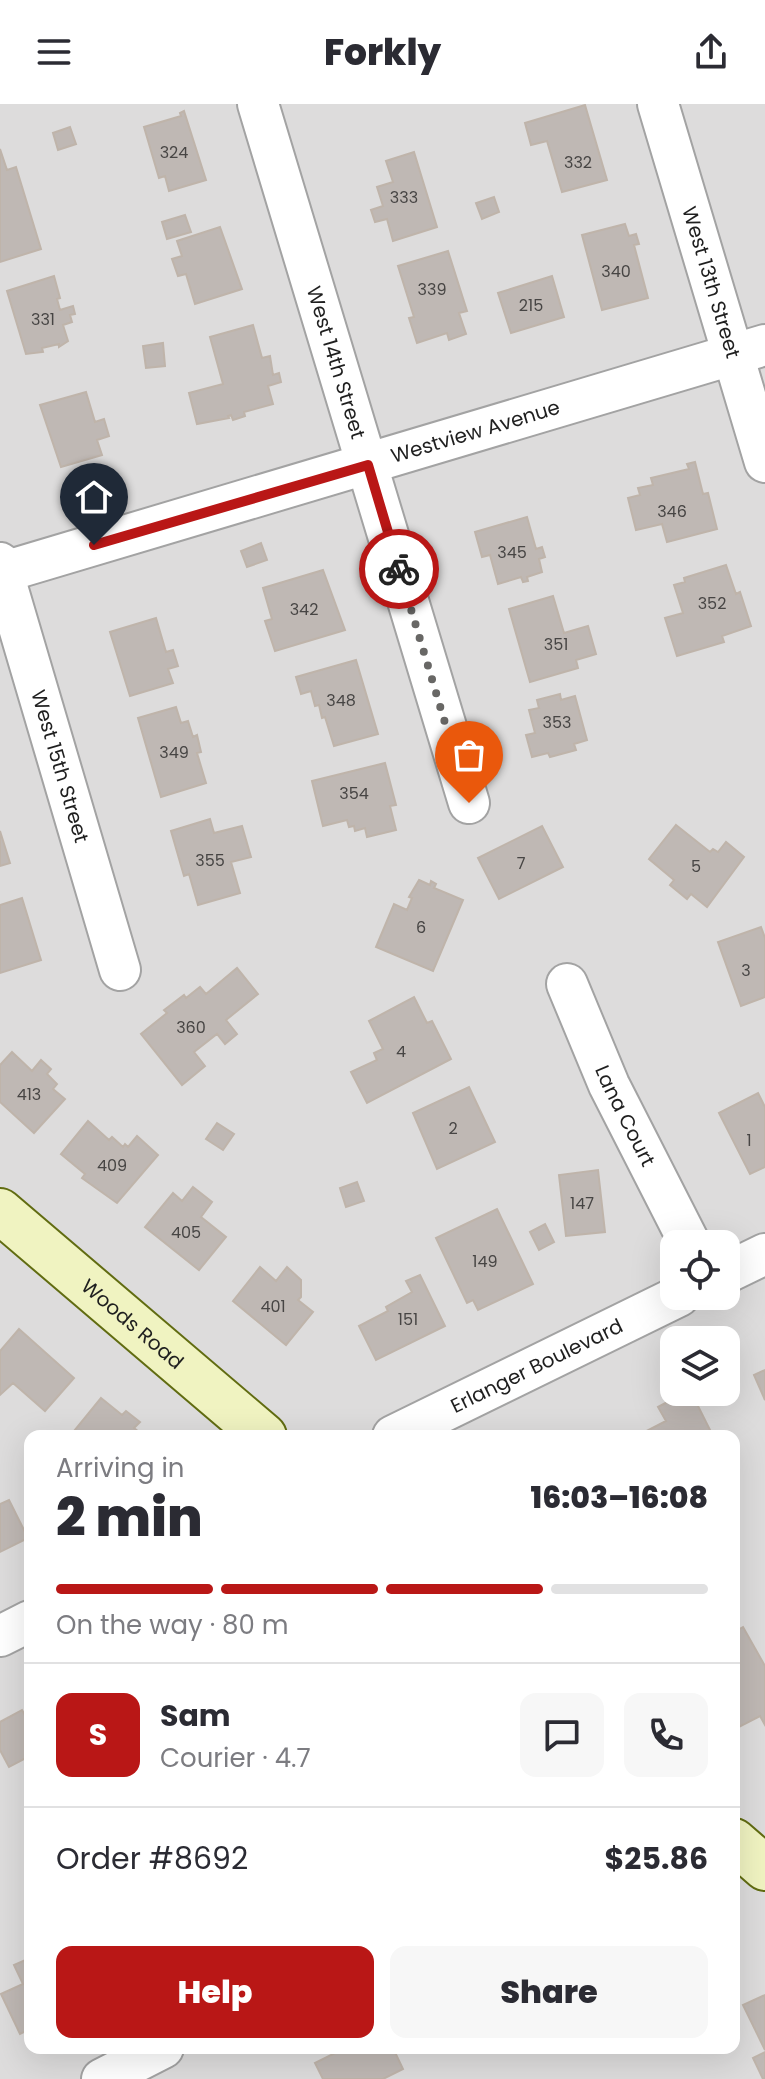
<!DOCTYPE html>
<html lang="en">
<head>
<meta charset="utf-8">
<style>
	:root { --surface:#fff; --page:#f7f7f7; --text:#2b2b33; --muted:#7c7c81; --line:#e1e1e2; --accent:#b91716 }
	body { margin:0; font-family:Poppins,sans-serif; background:var(--page); color:var(--text); height:100vh; display:flex; flex-direction:column; font-size:30px; white-space:nowrap }
	* { box-sizing:border-box; margin:0 }
	p { font-size:26px; color:var(--muted) }
	.icon { flex:none; width:44px; height:44px; fill:none; stroke:currentColor; stroke-width:2; stroke-linecap:round; stroke-linejoin:round }
	.map { position:relative; flex:1; overflow:hidden }
	.sheet { position:absolute; left:24px; top:1326px; width:716px; height:624px; display:flex; flex-direction:column; background:var(--surface); border-radius:16px; box-shadow:0 8px 32px #0002 }
	.sheet>* { flex:none }
	.controls { position:absolute; left:660px; top:1126px; display:grid; gap:16px }
	.controls a { display:grid; place-items:center; width:80px; height:80px; border-radius:16px; background:var(--surface); box-shadow:0 8px 32px #0002; font-size:40px }
	.pin { position:absolute; display:grid; place-items:center; width:68px; height:68px; color:#fff; margin:-82px -34px; border-radius:50% 50% 50% 0; rotate:-45deg; box-shadow:0 0 8px #0007 }
	.pin .icon { rotate:45deg }
	.courier { position:absolute; display:grid; place-items:center; width:80px; height:80px; margin:-40px; border:6px solid #b91716; border-radius:50%; background:#fff; color:#222; box-shadow:0 2px 10px #0007 }
	.overview em { font-style:normal; font-weight:800 }
	.overview div { display:flex; flex-direction:column-reverse }
	.overview { display:flex; align-items:center; justify-content:space-between; height:136px; padding:0 32px }
	h1 { font-size:52px; font-weight:800; line-height:60px }
	.bar { display:grid; grid-template-columns:repeat(4,1fr); gap:12px 8px; align-content:center; height:96px; padding:0 32px }
	.bar i { height:10px; border-radius:6px; background:var(--line) }
	.bar .on { background:var(--accent) }
	.bar p { grid-column:span 4 }
	.line { display:flex; align-items:center; gap:20px; padding:0 32px; border-top:2px solid var(--line) }
	.line div { flex:1 }
	.round { display:grid; place-items:center; flex:none; width:84px; height:84px; border-radius:16px; background:var(--page) }
	.button { display:flex; gap:16px; margin-top:auto; padding:16px 32px }
	.button a { flex:1; height:92px; border-radius:16px; background:var(--accent); color:#fff; font-size:32px; font-weight:800; line-height:92px; text-align:center }
	.button a+a { background:var(--page); color:var(--text) }
	header { display:flex; justify-content:space-between; align-items:center; height:104px; padding:0 32px; background:var(--surface); font-size:36px; font-weight:800 }
	.map>svg:first-child { display:block }
	.residential { fill:#dddcdc; fill-rule:evenodd }
	.building { fill:#bfb8b4; stroke:#bfb4aa; stroke-width:2 }
	.lines { fill:none; stroke-linecap:round; stroke-linejoin:round }
	.street-casing { stroke:#a3a3a3; stroke-width:44 }
	.secondary-casing { stroke:#616c11; stroke-width:48 }
	.street { stroke:#fff; stroke-width:40 }
	.secondary { stroke:#f0f3c1; stroke-width:44 }
	.done { stroke:#686765; stroke-width:8; stroke-dasharray:0 14.4 }
	.route { stroke:#b91716; stroke-width:10 }
	.labels { text-anchor:middle; dominant-baseline:central; stroke-width:8; stroke-linejoin:round; paint-order:stroke }
	.number-label { font-size:16px; fill:#474544 }
	.street-label { font-size:20px; fill:#1f1f1f; stroke:#fff }
</style>
</head>
<body>
<header><svg class="icon" aria-label="menu" viewBox="0 0 24 24"><path d="M4 6h16M4 12h16M4 18h16"/></svg>Forkly<svg class="icon" aria-label="share" viewBox="0 0 24 24"><path d="M12 15V3M7 8l5-5 5 5M5 13v7h14v-7"/></svg></header>
<div class="map">
<svg width="765" height="1975" viewBox="0 0 765 1975">
	<rect width="100%" height="100%" fill="#efece7"/>
	<path class="residential" d="M0 0H765V1975H0ZM674 1140H726V1192H674ZM674 1236H726V1288H674ZM30 1332H734V1944H30Z"/>
	<path class="building" d="M585 1 607 76 562 88 547 37 531 41 525 19Z
		M184 7 206 76 169 87 165 72 159 74 144 23 181 12 180 9Z
		M70 23 76 40 58 46 53 29Z
		M0 45 7 66 16 63 41 145 0 158Z
		M414 48 437 123 393 137 387 115 375 118 371 106 383 102 377 83 393 78 386 57Z
		M494 93 499 108 482 115 476 99Z
		M185 111 191 128 167 135 162 118Z
		M625 120 629 132 636 130 639 140 634 141 648 194 602 206 582 131Z
		M220 123 242 185 195 200 186 170 178 172 172 155 182 152 177 137Z
		M448 147 467 207 459 209 466 230 449 236 447 229 417 239 409 214 414 213 398 162Z
		M54 172 60 194 57 195 60 206 73 202 75 210 70 211 72 218 63 221 68 237 59 243V240L42 244 43 248 26 250 7 187Z
		M552 172 564 213 511 229 498 189Z
		M253 221 262 254 270 252 273 271 279 269 281 278 268 282 273 300 244 308 245 312 233 316 231 311 228 312 229 314 197 320 189 289 223 280 210 233Z
		M163 239 165 262 146 264 143 242Z
		M86 288 95 318 104 315 109 332 97 336 102 351 61 363 40 301Z
		M695 358 703 390 708 389 717 425 667 438 662 420 636 426 628 394 640 391 638 384 653 381 651 374 689 365 687 360Z
		M527 413 536 445 542 443 545 453 539 455 542 468 527 473 528 477 523 478 521 473 498 480 490 451 482 453 475 428Z
		M261 439 267 456 247 463 241 447Z
		M726 461 736 490 740 488 751 522 722 532 724 538 677 552 665 514 683 509 674 481 685 478 684 474Z
		M323 466 345 526 275 547 265 517 272 515 263 484Z
		M553 492 564 529 588 522 596 550 576 556 578 564 530 578 509 505Z
		M156 514 166 548 173 546 178 562 168 565 173 579 130 592 110 528Z
		M356 556 378 630 334 642 325 613 322 614 319 601 315 602 311 587 301 590 296 573Z
		M560 590 561 596 575 592 587 636 574 640 576 646 550 653 548 649 532 653 526 631 535 629 529 606 539 604 537 596Z
		M176 603 181 619 188 617 193 633 197 631 201 648 197 649 206 679 161 693 138 614Z
		M385 659 396 701 390 702 396 726 367 733 365 724 355 727 354 722 349 723 347 716 323 722 312 677Z
		M210 715 214 729 242 722 251 753 231 758 240 789 198 801 189 770 184 772 171 727Z
		M676 721 710 748 713 745 718 748 726 738 744 753 707 803 691 790 687 795 670 781 674 776 649 755Z
		M542 722 563 763 499 795 478 754Z
		M0 727 10 759 0 762Z
		M419 776 430 781 431 777 436 780 434 784 463 796 433 867 376 843 394 800 407 806 412 794 409 793Z
		M22 794 41 856 0 869V801Z
		M761 823 765 834V893L741 902 718 838Z
		M237 864 258 890 226 916 237 930 225 940 217 930 194 948 205 962 182 981 141 930 167 909 164 906 184 891 186 894 200 883 206 890Z
		M414 893 427 919 432 917 451 955 367 999 351 968 377 956 374 949 383 945 369 917Z
		M12 948 32 967 41 956 51 965 47 970 57 980 53 985 65 995 34 1029 0 998V961Z
		M469 983 495 1038 437 1065 413 1009Z
		M758 989 765 1003V1063L750 1070 719 1009Z
		M88 1017 109 1036 112 1033 123 1043 125 1040 128 1043 137 1032 158 1051 117 1099 82 1074 85 1070 61 1050Z
		M217 1019 234 1030 223 1046 206 1035Z
		M598 1066 605 1128 566 1132 559 1071Z
		M357 1078 364 1097 346 1103 340 1084Z
		M193 1083 212 1098 201 1113 226 1133 199 1166 145 1123 173 1089 182 1097Z
		M497 1105 533 1180 478 1206 473 1196 467 1199 436 1134Z
		M545 1120 554 1138 539 1146 530 1128Z
		M260 1163 276 1177 287 1163 301 1176V1193L298 1196 313 1208 286 1241 233 1197Z
		M420 1171 445 1222 376 1256 359 1222 388 1207 386 1203 412 1188 406 1177Z
		M19 1225 74 1274 45 1307 13 1279 0 1291V1247Z
		M765 1266V1296L754 1271Z
		M686 1288H691L713 1332H637L666 1317 658 1303Z
		M101 1294 122 1311 126 1307 140 1318 134 1324 144 1332H70Z
		M9 1396 28 1434 0 1448V1400Z
		M743 1523 765 1562V1621L760 1612 739 1623 734 1614V1528Z
		M22 1606 26 1613 30 1611V1652L9 1663 0 1646V1618Z
		M30 1854V1925L20 1930 1 1890 23 1880 14 1861Z
		M765 1891V1946L743 1901Z
		M345 1944H352L353 1948 361 1944H393L403 1965 383 1975H323L315 1959Z
		M765 1948V1975H763L753 1954Z"/>
	<g class="lines">
		<defs>
			<g id="street">
				<path id="s1" d="M258 0 469 699"/>
				<path id="s2" d="M658 0 765 358"/>
				<path id="s3" d="M0 459 120 866"/>
				<path id="s4" d="M0 469 765 241"/>
				<path id="s5" d="M567 880 609 981 690 1140"/>
				<path d="M726 1169 765 1150"/>
				<path id="s6" d="M393 1332 679 1192"/>
				<path d="M0 1532 30 1517"/>
				<path d="M102 1975 163 1944"/>
			</g>
			<g id="secondary">
				<path id="s7" d="M0 1107 264 1332"/>
				<path d="M734 1737 765 1764"/>
			</g>
		</defs>
		<use href="#street" class="street-casing"/>
		<use href="#secondary" class="secondary-casing"/>
		<use href="#street" class="street"/>
		<use href="#secondary" class="secondary"/>
	</g>
	<g class="lines">
		<path class="done" d="M399 465 469 699"/>
		<path class="route" d="M94 441 368 361 399 465"/>
	</g>
	<g class="labels">
		<g class="number-label">
			<text x="174" y="48">324</text>
			<text x="578" y="58">332</text>
			<text x="404" y="93">333</text>
			<text x="616" y="167">340</text>
			<text x="432" y="185">339</text>
			<text x="531" y="201">215</text>
			<text x="43" y="215">331</text>
			<text x="672" y="407">346</text>
			<text x="512" y="448">345</text>
			<text x="712" y="499">352</text>
			<text x="304" y="505">342</text>
			<text x="556" y="540">351</text>
			<text x="341" y="596">348</text>
			<text x="557" y="618">353</text>
			<text x="174" y="648">349</text>
			<text x="354" y="689">354</text>
			<text x="210" y="756">355</text>
			<text x="521" y="759">7</text>
			<text x="696" y="762">5</text>
			<text x="421" y="823">6</text>
			<text x="746" y="866">3</text>
			<text x="191" y="923">360</text>
			<text x="401" y="947">4</text>
			<text x="29" y="990">413</text>
			<text x="453" y="1024">2</text>
			<text x="749" y="1036">1</text>
			<text x="112" y="1061">409</text>
			<text x="582" y="1099">147</text>
			<text x="186" y="1128">405</text>
			<text x="485" y="1157">149</text>
			<text x="273" y="1202">401</text>
			<text x="408" y="1215">151</text>
		</g>
		<g class="street-label">
			<text stroke="none"><textPath href="#s2" startOffset="186">West 13th Street</textPath></text>
			<text stroke="none"><textPath href="#s1" startOffset="270">West 14th Street</textPath></text>
			<text stroke="none"><textPath href="#s4" startOffset="496">Westview Avenue</textPath></text>
			<text stroke="none"><textPath href="#s3" startOffset="212">West 15th Street</textPath></text>
			<text stroke="none"><textPath href="#s5" startOffset="144">Lana Court</textPath></text>
			<text stroke="none"><textPath href="#s7" startOffset="174">Woods Road</textPath></text>
			<text stroke="none"><textPath href="#s6" startOffset="160">Erlanger Boulevard</textPath></text>
		</g>
	</g>
</svg>
<div class="controls">
<a><svg class="icon" aria-label="locate" viewBox="0 0 24 24"><circle cx="12" cy="12" r="6"/><path d="M12 2v4M12 18v4M2 12h4M18 12h4"/></svg></a>
<a><svg class="icon" aria-label="layers" viewBox="0 0 24 24"><path d="M12 4l9 5-9 5-9-5zM3 14l9 5 9-5"/></svg></a>
</div>
<div class="pin" style="left:469px;top:699px;background:#ea580c"><svg class="icon" aria-label="bag" viewBox="0 0 24 24"><path d="M5 8h14l-1 12H6zM9 8a3 3 0 0 1 6 0"/></svg></div>
<div class="pin" style="left:94px;top:441px;background:#1f2937"><svg class="icon" aria-label="home" viewBox="0 0 24 24"><path d="M3 11l9-7 9 7M6 9v11h12V9"/></svg></div>
<div class="courier" style="left:399px;top:465px"><svg class="icon" aria-label="bike" viewBox="0 0 24 24"><circle cx="6" cy="16" r="4"/><circle cx="18" cy="16" r="4"/><path d="M6 16l4-8h5l3 8M10 8l3 8H6M13 5h3"/></svg></div>
<section class="sheet">
<div class="overview"><div><h1>2 min</h1><p>Arriving in</p></div><em>16:03–16:08</em></div>
<div class="bar"><i class="on"></i><i class="on"></i><i class="on"></i><i></i><p>On the way · 80 m</p></div>
<div class="line" style="height:144px"><b class="round" style="background:var(--accent);color:#fff">S</b><div><b>Sam</b><p>Courier · 4.7</p></div><a class="round"><svg class="icon" aria-label="chat" viewBox="0 0 24 24"><path d="M4 5h16v11H9l-5 4z"/></svg></a><a class="round"><svg class="icon" aria-label="phone" viewBox="0 0 24 24"><path d="M5 4h4l2 5-3 2q2 4 5 5l2-3 5 2v4C11 20 4 13 5 4z"/></svg></a></div>
<div class="line" style="height:104px"><div>Order #8692</div><b>$25.86</b></div>
<div class="button"><a>Help</a><a>Share</a></div>
</section>
</div>
</body>
</html>
